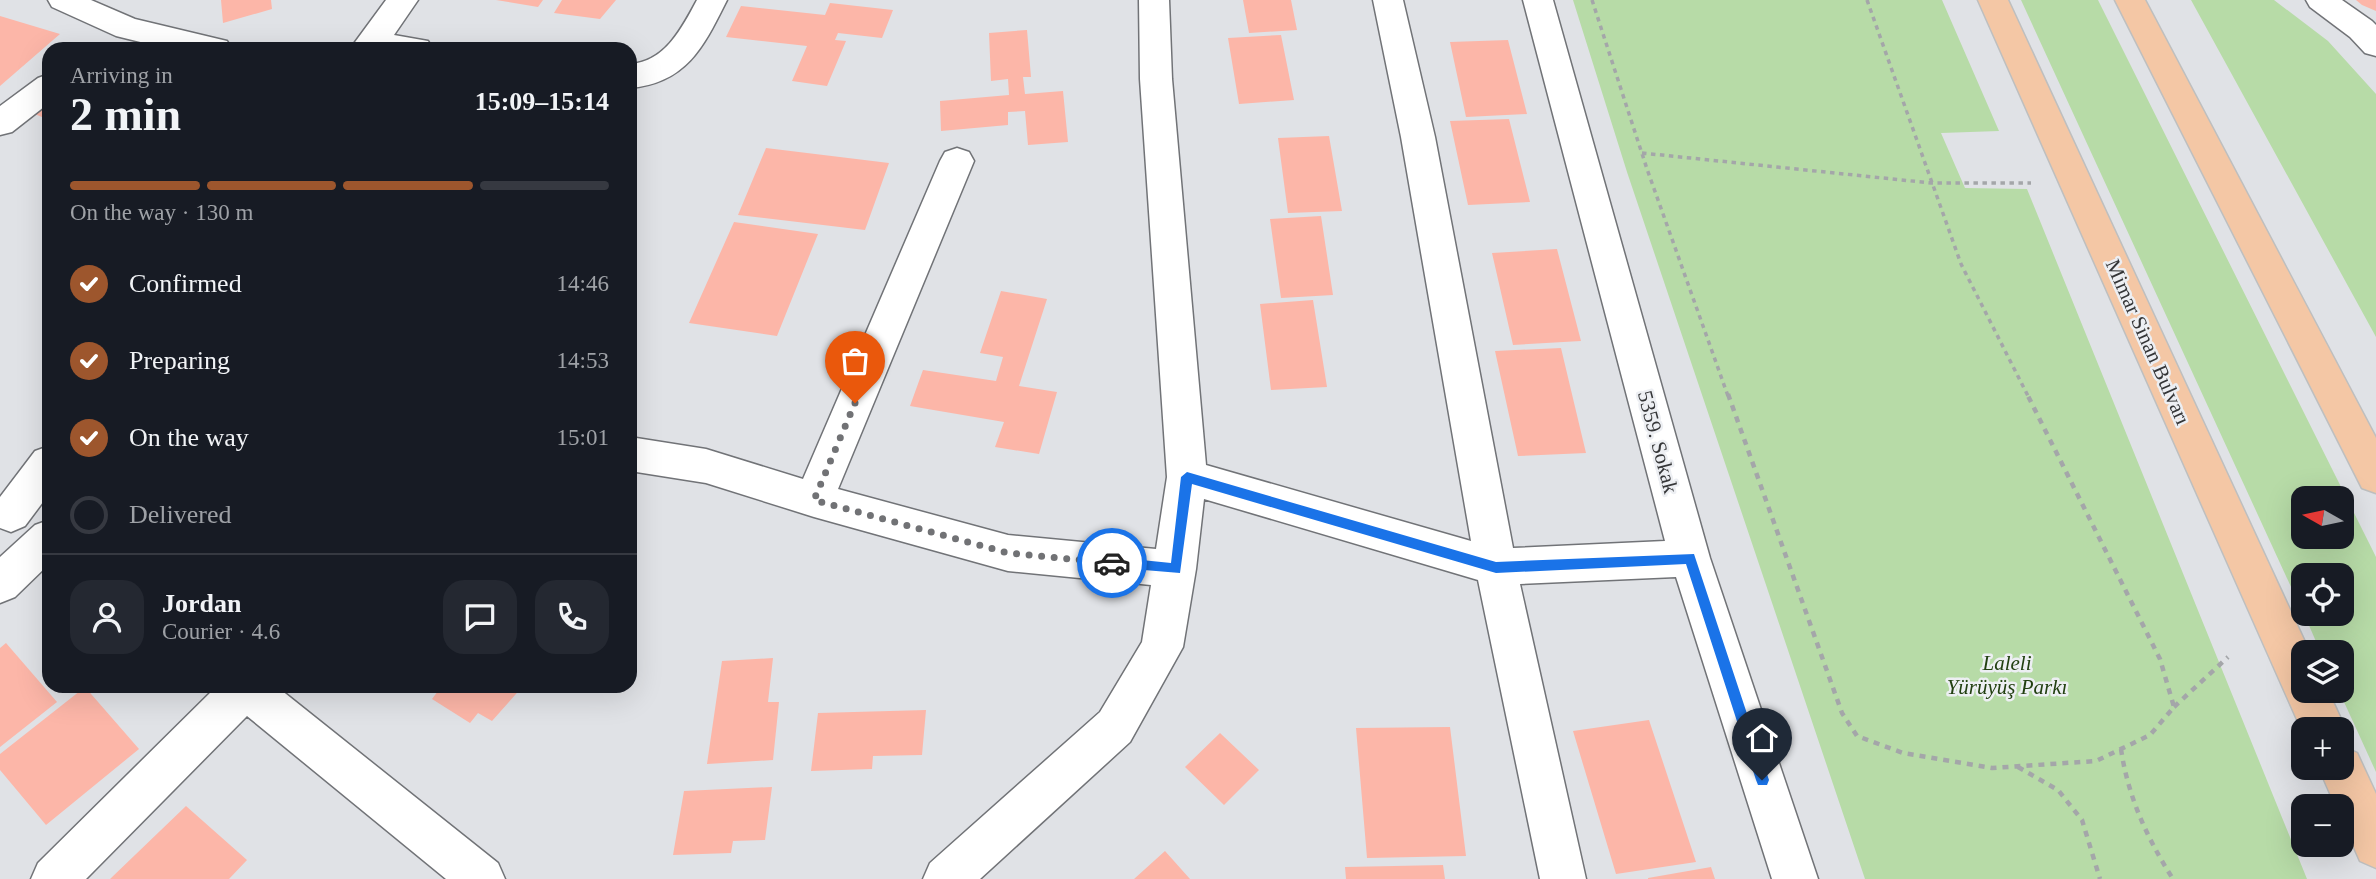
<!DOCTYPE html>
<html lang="en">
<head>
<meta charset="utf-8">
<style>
	:root { --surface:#171b24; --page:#242831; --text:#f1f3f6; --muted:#9ea1a6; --line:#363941; --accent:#9d562d }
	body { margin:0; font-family:Georgia,serif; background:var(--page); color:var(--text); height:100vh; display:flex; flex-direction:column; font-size:26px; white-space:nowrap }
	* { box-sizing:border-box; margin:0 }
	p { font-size:23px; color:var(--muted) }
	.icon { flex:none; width:38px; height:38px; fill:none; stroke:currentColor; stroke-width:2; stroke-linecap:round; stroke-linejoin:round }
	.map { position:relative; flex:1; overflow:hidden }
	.drawer { position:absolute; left:42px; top:42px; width:595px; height:651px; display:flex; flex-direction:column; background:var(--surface); border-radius:21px; box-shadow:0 7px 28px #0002 }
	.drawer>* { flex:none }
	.needle { width:46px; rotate:279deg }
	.tools { position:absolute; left:2291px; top:486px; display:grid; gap:14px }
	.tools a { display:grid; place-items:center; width:63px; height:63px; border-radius:14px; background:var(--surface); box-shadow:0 7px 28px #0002; font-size:35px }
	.pin { position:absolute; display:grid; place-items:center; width:60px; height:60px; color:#fff; margin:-72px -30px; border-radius:50% 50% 50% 0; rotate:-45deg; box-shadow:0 0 7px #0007 }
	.pin .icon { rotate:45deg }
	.courier { position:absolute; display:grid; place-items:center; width:70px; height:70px; margin:-35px; border:5px solid #1a73e8; border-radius:50%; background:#fff; color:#222; box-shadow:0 2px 9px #0007 }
	.head em { font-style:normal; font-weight:800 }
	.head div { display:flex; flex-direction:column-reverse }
	.head { display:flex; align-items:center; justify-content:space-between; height:119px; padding:0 28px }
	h1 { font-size:46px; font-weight:800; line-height:52px }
	.bar { display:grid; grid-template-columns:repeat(4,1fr); gap:10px 7px; align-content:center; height:84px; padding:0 28px }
	.bar i { height:9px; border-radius:5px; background:var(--line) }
	.bar .selected { background:var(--accent) }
	.bar p { grid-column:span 4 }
	.line { display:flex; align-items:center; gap:18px; padding:0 28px; border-top:2px solid var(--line) }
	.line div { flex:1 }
	.round { display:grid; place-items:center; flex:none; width:74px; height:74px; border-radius:21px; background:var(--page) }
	ol { padding:0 28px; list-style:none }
	li { display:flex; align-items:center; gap:21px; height:77px }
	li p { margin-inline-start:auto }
	li .icon { padding:7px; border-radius:50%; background:var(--accent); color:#fff; stroke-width:4 }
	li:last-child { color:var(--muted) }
	li i { width:38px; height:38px; border:4px solid var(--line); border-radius:50% }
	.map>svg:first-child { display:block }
	.green { fill:#b7dba7; fill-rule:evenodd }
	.building { fill:#fcb6a8 }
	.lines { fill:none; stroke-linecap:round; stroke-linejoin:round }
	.minor-casing { stroke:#717377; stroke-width:3 }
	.highway-casing { stroke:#bebfbf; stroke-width:3 }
	.path-far1 { stroke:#a4a6a9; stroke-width:3.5; stroke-dasharray:4.5 4.5; stroke-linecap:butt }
	.path { stroke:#a4a6a9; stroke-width:4.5; stroke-dasharray:6 6; stroke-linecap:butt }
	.minor { fill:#fff; fill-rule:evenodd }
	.highway { fill:#f4c7a5; fill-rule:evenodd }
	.route { fill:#1a73e8 }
	.done { stroke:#717275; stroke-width:7; stroke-dasharray:0 12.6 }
	.labels { text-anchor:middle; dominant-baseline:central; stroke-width:5; stroke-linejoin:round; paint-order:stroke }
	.street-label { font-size:21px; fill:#353638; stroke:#edeff3 }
	.park-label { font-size:21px; font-style:italic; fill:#224011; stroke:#edeff3 }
</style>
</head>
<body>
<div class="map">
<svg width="2376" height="879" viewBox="0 0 2376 879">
	<rect width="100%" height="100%" fill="#e0e2e6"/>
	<path class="green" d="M1573 0H1942L1999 131 1941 133 1965 188 2027 189 2307 879H1865L1627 172Z
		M2021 0H2098L2376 557V772L2339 691H2342V653H2321L2304 614H2342V576H2303V613ZM2303 499H2342V537H2303Z
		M2191 0H2274L2328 41 2376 94V337Z"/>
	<path class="building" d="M221 0H271L272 9 223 23Z
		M496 0H543L538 7Z
		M562 0H616L600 19 554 13Z
		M1243 0H1291L1297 30 1249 33Z
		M2356 0H2376V11L2362 5Z
		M830 3 893 10 882 38 838 33 835 40 846 41 827 86 792 81 807 46 726 37 741 6 825 15Z
		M0 16 60 34 0 86Z
		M1027 30 1031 77H1023L1025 94 1063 91 1068 142 1028 145 1025 111 1008 112V125L941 131 940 101 1009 95 1008 79 991 81 989 33Z
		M1281 35 1294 100 1239 104 1228 38Z
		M1508 40 1527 114 1466 117 1450 42Z
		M49 97V120L30 112Z
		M1509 119 1530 202 1468 205 1450 121Z
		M1329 136 1342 211 1288 213 1278 138Z
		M766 148 889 163 865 230 738 215Z
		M1321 216 1333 295 1281 298 1270 219Z
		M734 222 818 234 777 336 689 323Z
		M1557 249 1581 341 1513 345 1492 253Z
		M1001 291 1047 299 1019 386 1057 392 1039 454 995 447 1004 422 910 406 923 370 996 381 1003 357 980 353Z
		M1313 300 1327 387 1271 390 1260 304Z
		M1561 348 1586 453 1518 456 1495 351Z
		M6 643 57 702 0 747V648Z
		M773 658 768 702H779L773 760 707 764 722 661Z
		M431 686H523L492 721 478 713 470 723 432 699 438 691Z
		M85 687 139 749 46 825 0 770V754Z
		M926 710 922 755 873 756 872 769 811 771 818 713Z
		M1649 720 1696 862 1616 874 1573 731Z
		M1450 727 1466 856 1367 858 1356 728Z
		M1220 733 1259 770 1224 805 1185 767Z
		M772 787 765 840 733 841 731 853 673 855 684 791Z
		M186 806 247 860 229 879H110Z
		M1165 851 1190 879H1134Z
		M1443 865 1445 879H1346L1345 867Z
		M1711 867 1715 879H1648V878Z"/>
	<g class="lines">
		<defs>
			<path id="minor" d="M48 0H91L135 19 227 41 232 49H169L116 36 52 7Z
				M386 0H418L394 35 428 41 433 49H350Z
				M697 0H727C704 46 687 83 630 88V64C665 62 682 28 697 0Z
				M1139 0H1169L1172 79 1206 465 1471 541 1401 137 1373 0H1403L1435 137 1513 548 1665 541 1523 0H1553L1710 558 1818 879H1772L1676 577 1520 584 1586 879H1540L1478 580 1204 499 1196 569 1183 647 1130 742 980 879H923L930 863 1100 712 1142 642 1151 585 1008 571 814 517 706 483 630 471V437L706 449 803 479 940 161 945 152 957 148 969 152 974 161 838 489 1008 535 1156 549 1167 477 1140 79Z
				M2306 0H2342L2372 21 2376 25V56L2365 53 2350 37 2310 7Z
				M49 74V103L12 132 0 135V106L38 78Z
				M49 446V494L25 526 11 532 0 528V497L35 451Z
				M49 520V564L15 597 0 603V557L35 525Z
				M217 686H276L498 863 505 879H446L247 716 86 879H31L38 863Z"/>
			<path id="highway" d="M1978 0H2008L2310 653H2303V691H2328L2346 730 2342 740V730H2303V733Z
				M2115 0H2145L2376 438V493L2362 488Z
				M2342 746 2357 753 2376 794V868L2360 861 2342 820V807H2336L2319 768H2342Z"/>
		</defs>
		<use href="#minor" class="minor-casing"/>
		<use href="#highway" class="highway-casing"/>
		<path class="path-far1" d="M1592 0 1647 169 1728 396
			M1867 0 1961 264 2028 396
			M1642 153 1931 183H2031"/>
		<path class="path" d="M1728 394 1842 713 1857 736 1903 753 1992 768 2096 761 2150 735 2174 707 2160 659 2027 394
			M2174 707 2228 657
			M2121 749C2128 797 2147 838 2173 879
			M2018 767 2058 790 2082 820 2100 879"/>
		<use href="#minor" class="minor"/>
		<use href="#highway" class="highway"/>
	</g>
	<path class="route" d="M1187 472 1496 562 1694 554 1769 780 1767 785H1758L1756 780 1686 564 1496 573 1192 484 1180 573 1108 567V559L1112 557 1171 563 1181 477Z"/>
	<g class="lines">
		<path class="done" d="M855 403 814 500 1008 553 1112 563"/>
	</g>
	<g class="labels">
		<g class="street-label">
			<text transform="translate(2148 342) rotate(66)">Mimar Sinan Bulvarı</text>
			<text transform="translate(1658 442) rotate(75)">5359. Sokak</text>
		</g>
		<g class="park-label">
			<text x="2007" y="663">Laleli<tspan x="2007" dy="24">Yürüyüş Parkı</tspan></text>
		</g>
	</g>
</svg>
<div class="tools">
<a><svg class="needle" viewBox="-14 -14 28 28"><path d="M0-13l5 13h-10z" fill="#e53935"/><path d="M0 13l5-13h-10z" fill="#9ea1a6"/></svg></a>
<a><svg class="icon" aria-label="locate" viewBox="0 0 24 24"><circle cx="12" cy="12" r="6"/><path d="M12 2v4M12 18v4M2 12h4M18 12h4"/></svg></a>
<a><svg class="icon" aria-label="layers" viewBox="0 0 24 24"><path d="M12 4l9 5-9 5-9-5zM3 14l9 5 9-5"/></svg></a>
<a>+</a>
<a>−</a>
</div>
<div class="pin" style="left:855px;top:403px;background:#ea580c"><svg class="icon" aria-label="bag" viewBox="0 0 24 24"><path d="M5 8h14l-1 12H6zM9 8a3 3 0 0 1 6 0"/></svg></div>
<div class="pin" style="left:1762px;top:780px;background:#1f2937"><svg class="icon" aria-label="home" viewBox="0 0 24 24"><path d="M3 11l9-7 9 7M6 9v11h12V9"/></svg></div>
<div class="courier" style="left:1112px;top:563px"><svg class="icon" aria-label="car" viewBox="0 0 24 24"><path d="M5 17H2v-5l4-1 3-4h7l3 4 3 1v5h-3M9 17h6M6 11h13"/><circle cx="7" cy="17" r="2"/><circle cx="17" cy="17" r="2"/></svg></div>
<section class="drawer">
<div class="head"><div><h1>2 min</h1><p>Arriving in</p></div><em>15:09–15:14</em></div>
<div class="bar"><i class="selected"></i><i class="selected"></i><i class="selected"></i><i></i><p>On the way · 130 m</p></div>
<ol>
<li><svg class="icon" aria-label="check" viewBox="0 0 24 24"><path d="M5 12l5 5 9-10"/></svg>Confirmed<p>14:46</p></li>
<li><svg class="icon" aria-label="check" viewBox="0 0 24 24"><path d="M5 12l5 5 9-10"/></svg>Preparing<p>14:53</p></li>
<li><svg class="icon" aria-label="check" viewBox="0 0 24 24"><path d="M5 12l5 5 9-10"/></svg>On the way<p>15:01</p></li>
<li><i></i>Delivered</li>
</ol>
<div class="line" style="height:126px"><a class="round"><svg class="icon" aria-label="person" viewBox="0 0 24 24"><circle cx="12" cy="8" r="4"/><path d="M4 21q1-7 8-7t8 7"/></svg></a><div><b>Jordan</b><p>Courier · 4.6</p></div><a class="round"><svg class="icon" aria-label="chat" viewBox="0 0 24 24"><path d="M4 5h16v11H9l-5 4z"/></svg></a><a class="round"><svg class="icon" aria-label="phone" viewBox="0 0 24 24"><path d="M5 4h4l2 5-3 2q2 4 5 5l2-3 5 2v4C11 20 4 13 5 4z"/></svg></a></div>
</section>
</div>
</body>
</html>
